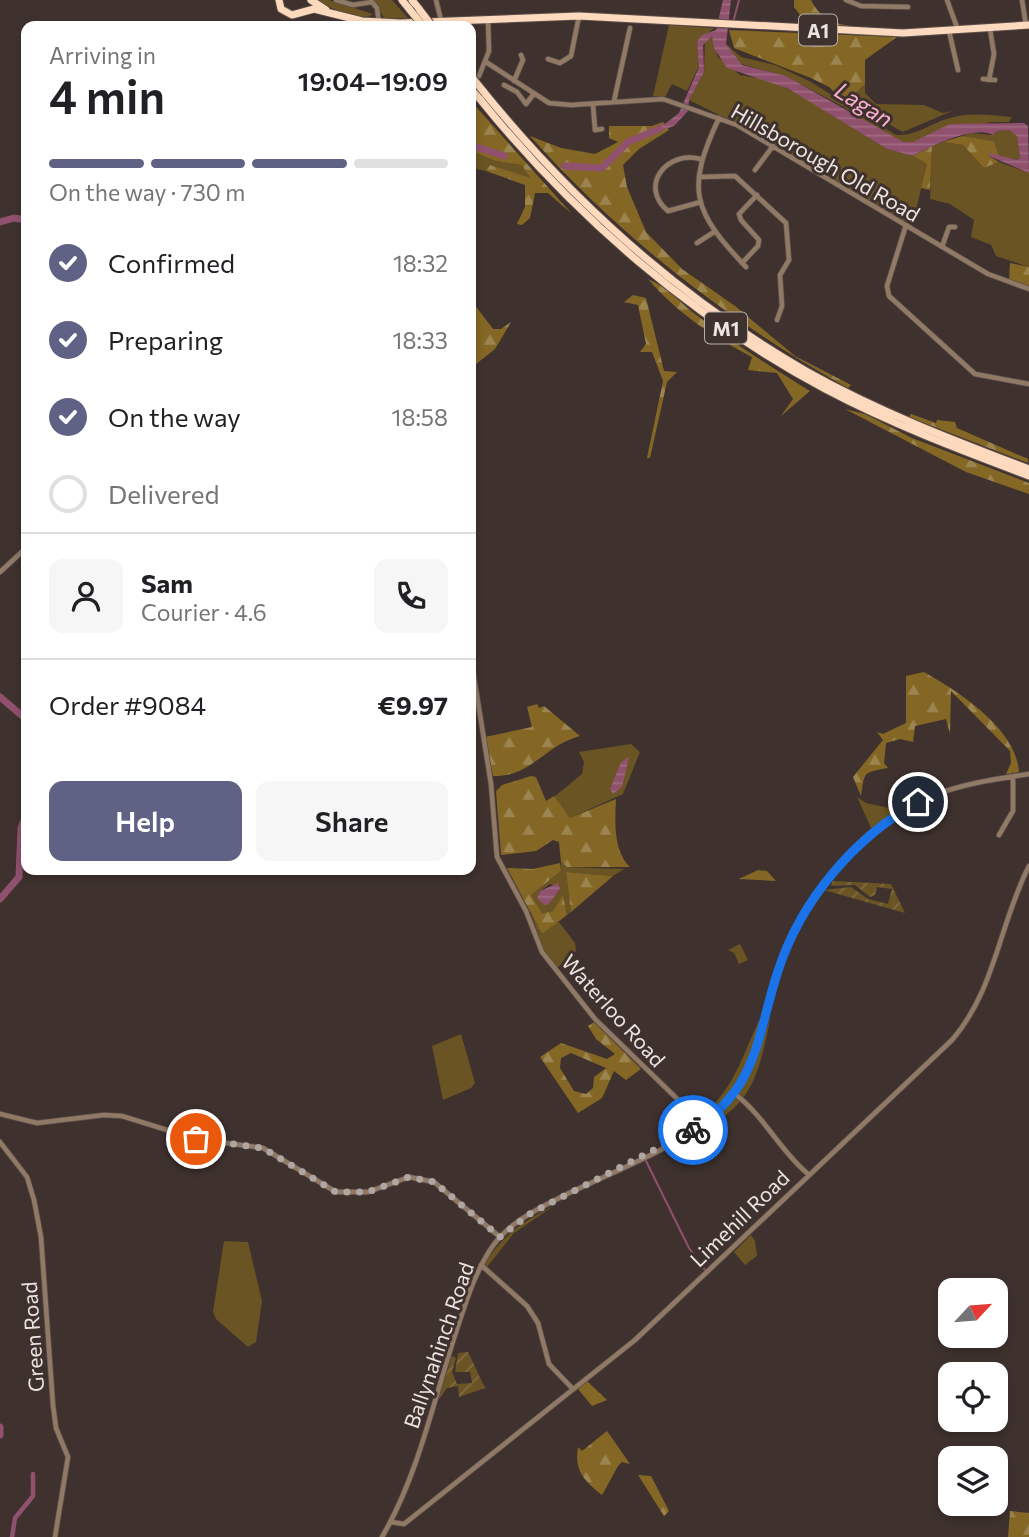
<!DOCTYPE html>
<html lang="en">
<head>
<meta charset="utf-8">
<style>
	:root { --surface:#fff; --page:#f6f6f6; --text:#202124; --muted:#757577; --line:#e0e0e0; --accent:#5f6185 }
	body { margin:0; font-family:Commissioner,sans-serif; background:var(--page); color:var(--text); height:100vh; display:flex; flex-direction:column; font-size:26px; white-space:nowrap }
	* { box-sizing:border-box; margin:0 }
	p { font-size:23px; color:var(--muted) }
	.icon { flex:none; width:38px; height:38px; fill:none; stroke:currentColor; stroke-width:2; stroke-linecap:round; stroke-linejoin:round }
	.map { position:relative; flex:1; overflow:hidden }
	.sheet { position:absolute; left:21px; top:21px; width:455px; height:854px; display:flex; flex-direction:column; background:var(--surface); border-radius:14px; box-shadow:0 4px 10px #0003 }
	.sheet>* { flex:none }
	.needle { width:46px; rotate:64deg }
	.buttons { position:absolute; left:938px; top:1278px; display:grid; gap:14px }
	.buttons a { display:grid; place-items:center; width:70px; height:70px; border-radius:14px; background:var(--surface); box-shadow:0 4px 10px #0003; font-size:35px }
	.pin { position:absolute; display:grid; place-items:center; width:60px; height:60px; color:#fff; margin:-30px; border:4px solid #fff; border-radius:50%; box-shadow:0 2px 7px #0007 }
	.courier { position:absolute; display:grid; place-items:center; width:70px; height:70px; margin:-35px; border:5px solid #1a73e8; border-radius:50%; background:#fff; color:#222; box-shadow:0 2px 9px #0007 }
	.summary em { font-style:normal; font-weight:600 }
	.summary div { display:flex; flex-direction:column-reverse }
	.summary { display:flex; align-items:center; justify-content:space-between; height:119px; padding:0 28px }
	h1 { font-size:46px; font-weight:600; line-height:52px }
	.bar { display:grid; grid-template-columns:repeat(4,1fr); gap:10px 7px; align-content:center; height:84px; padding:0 28px }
	.bar i { height:9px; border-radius:5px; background:var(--line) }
	.bar .selected { background:var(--accent) }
	.bar p { grid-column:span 4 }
	.line { display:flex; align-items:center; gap:18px; padding:0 28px; border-top:2px solid var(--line) }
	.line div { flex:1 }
	.round { display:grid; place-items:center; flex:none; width:74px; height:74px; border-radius:14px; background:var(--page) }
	ol { padding:0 28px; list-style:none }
	li { display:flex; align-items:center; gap:21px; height:77px }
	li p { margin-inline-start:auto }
	li .icon { padding:7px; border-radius:50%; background:var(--accent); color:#fff; stroke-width:4 }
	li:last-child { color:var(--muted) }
	li i { width:38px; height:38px; border:4px solid var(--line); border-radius:50% }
	.cta { display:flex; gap:14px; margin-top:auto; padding:14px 28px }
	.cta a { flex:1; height:80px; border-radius:14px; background:var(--accent); color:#fff; font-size:28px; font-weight:600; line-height:80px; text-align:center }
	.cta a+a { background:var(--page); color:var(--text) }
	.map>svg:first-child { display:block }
	.green { fill:#6a5423; fill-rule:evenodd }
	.forest { fill:url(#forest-firs); fill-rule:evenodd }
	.garden { fill:url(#garden-furrows) }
	.water { fill:url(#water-rules) }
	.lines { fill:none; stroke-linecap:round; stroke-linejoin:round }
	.stream { stroke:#90516e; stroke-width:2 }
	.canal { stroke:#90516e; stroke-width:4.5 }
	.river { stroke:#90516e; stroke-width:7 }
	.minor-casing { stroke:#5b4e4b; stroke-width:6 }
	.highway-casing { stroke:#5b4e4b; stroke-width:9 }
	.minor { stroke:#907965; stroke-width:4.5 }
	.highway { stroke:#fddabd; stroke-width:7 }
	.highway-bridge-casing { stroke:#5b4e4b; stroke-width:9; stroke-linecap:butt }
	.highway-bridge { stroke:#fddabd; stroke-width:7 }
	.done { stroke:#afa6a2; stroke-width:7; stroke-dasharray:0 12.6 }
	.route { stroke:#1a73e8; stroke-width:9 }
	.labels { text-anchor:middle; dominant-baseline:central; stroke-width:6; stroke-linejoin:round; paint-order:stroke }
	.shield { fill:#3f322e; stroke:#b8afab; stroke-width:2 }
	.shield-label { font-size:19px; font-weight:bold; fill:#ece4e1 }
	.street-label { font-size:21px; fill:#ece4e1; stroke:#3f322e }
	.water-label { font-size:23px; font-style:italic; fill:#fcb0d1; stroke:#3f322e }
</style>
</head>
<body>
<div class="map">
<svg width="1029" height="1537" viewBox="0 0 1029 1537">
	<defs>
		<pattern id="forest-firs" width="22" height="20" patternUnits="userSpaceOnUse" patternTransform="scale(1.75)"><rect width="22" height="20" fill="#846725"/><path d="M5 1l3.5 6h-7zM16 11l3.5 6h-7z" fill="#9b844f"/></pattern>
		<pattern id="garden-furrows" width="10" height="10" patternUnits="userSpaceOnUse" patternTransform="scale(1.75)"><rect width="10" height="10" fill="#6a5423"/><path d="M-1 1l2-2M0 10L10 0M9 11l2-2" fill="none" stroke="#7f6c43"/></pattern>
		<pattern id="water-rules" width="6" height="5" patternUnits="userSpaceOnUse" patternTransform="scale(1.75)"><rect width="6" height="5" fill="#90516e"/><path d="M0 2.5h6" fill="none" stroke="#a06a82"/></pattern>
	</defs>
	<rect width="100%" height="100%" fill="#3f322e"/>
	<path class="green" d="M317 0H329L373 14C359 24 330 8 317 0Z
		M374 0H392L408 18H384Z
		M669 25 714 28 697 42 699 66 687 91 672 84 665 97 653 96Z
		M713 36 718 57 740 75 768 80 797 93 887 149 913 156 927 164 912 227 769 140 689 100 704 72 705 40Z
		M726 44 741 57 775 65 811 82 896 135C917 136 931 123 950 118 971 112 991 115 1012 117L1009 122H991L912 143H900L887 137 844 107 787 77 738 63Z
		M865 84V93L876 104 924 105 943 113 952 111 903 132 848 102Z
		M1009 130 1017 135 1020 158 1017 160 999 156 994 141 962 136 971 133 993 135 997 131Z
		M943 142 963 145 984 168 999 162 1029 173V267L996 256 991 245 971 237 974 220 950 204 930 199 932 146Z
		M471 151 496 161 523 165 531 180 490 165 486 171 471 168Z
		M631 744 640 752 623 794 570 818 554 797 582 774 584 762 579 752Z
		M857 797 866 803 889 808 892 814 872 830Z
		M561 862 567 867 624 869 613 876 566 872 571 912 567 915 563 896 553 911 542 913 531 895 561 871ZM550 884 560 889 549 904 537 898 540 891Z
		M531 914 542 934 558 921 575 943 576 951 557 968 543 948Z
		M740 944 748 960 739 964 734 953 728 950Z
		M763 1013C750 1083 723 1113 661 1144 681 1128 705 1116 721 1096 741 1070 748 1041 763 1013Z
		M771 1016C756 1087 751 1107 684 1140 741 1102 750 1079 771 1016Z
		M461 1034 475 1083 471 1088 443 1100 432 1046Z
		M555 1205 514 1233 487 1267 485 1264C502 1234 526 1220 555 1205Z
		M751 1235 755 1241 757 1256 745 1265 734 1252Z
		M224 1241 248 1242 262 1301 256 1342 248 1347 216 1319 213 1312Z"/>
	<path class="forest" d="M794 0H811C822 22 838 24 861 28H810L794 7Z
		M729 30 897 37 865 60V84L846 103 829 87 811 78 734 48Z
		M471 101 572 214 548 193H535L530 218 522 225 517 224 525 207V185L486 171 490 165 530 178 522 165 496 161 471 151V147L479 151 480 147 471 142Z
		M663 122 669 130 639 149 623 165 627 187 646 232 682 269 735 306 795 356 851 385 848 388C728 321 621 238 530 136L561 148 595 154 618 142 609 138V126H652Z
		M962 136 994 141 999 156 990 153 989 156 999 162 984 168 963 145 943 142Z
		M932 146 930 190 921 188 927 164 913 156Z
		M1010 263 1029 267V287L1009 281Z
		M648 279C668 287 681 304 699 317 735 344 771 367 810 391L781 416 793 399 777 373 748 370 752 357C712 336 677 313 648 279Z
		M633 295 646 298 664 371 677 372 667 382 650 458H647L663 381 652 352H640L646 344 638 305 624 302Z
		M471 300 493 329H501L511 322 495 349 471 368Z
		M845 409 865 414 912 438 1029 483V494L966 472Z
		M911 414 936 423 937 420 955 422 957 428 1028 459V463L909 417Z
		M924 672C959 692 1016 728 1019 772L1006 774 1011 763 1010 751 951 691 950 734 946 719 915 726 913 742 900 739 886 743 884 763 888 768C862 773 865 771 861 796L853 777 883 740 877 732 883 734 906 723V676Z
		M537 704 539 708 544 706 580 736C543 746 532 777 493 776L485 737 532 727 527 707Z
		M531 776 536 777 546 801 554 796 570 818 616 799C615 821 613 851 630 867H567L561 862 559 842 553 840 536 851 501 855 496 791 502 785Z
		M560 863 561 871 531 895 542 913 553 911 563 895 567 915 542 934 507 868 533 869Z
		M758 870 767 871 776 881 739 879Z
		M566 872 613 876 571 912Z
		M594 1022 641 1069 626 1080 614 1071 602 1098 578 1113 540 1057 561 1043 607 1059 615 1054 596 1039 588 1026ZM571 1053 606 1068 594 1077 593 1088 586 1094 574 1091 560 1068 561 1058Z
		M587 1381 607 1400 592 1406 578 1389Z
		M607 1431 630 1464 622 1462 618 1466 602 1495C584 1481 574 1470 578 1447L582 1451Z
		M638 1475 651 1476 669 1511 664 1516Z
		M1010 1511 1029 1513V1537H1008Z"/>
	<path class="garden" d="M833 881 891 884 905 913 824 890 851 887 868 899 888 904 892 889 877 887 875 895 870 897 855 885 831 886Z
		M468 1352 485 1388 459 1397 458 1386 447 1388 438 1400 452 1356 456 1358 452 1372 457 1384 472 1383 470 1372H455L458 1353Z"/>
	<path class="water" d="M723 0H731L726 44 742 65 786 76 903 142H913L950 124 1024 123 1028 126 1029 173 989 156 990 153 1017 160 1020 158 1017 136 1009 130 997 131 993 135C975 125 931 146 913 156L887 149 789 89 727 68 714 48 712 36 703 45 704 72 689 100 688 111 674 126 652 134 651 129 666 123 679 113 699 67 697 42 702 35 716 30Z
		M629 757 622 787 613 794 610 789 621 762Z
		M558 883 560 889 549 904 544 905 537 898 540 891Z"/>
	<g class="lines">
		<path class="stream" d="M734 19 739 0
			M646 1161 689 1248 705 1270"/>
		<path class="canal" d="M12 1537 15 1518 33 1496V1474"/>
		<path class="river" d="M471 145 504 156
			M565 166 602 168 628 142 659 129
			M0 222 14 218 26 220
			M0 697 26 719
			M0 899 19 877 21 828 26 815
			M0 1427V1435"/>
		<defs>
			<path id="minor" d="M336 0 353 5 372 2 377 8 379 23
				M436 0 441 20
				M846 0 861 6 908 7
				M947 0 958 30
				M1022 0 1026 25
				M949 31 958 70
				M548 59 560 63 571 56 579 16
				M486 62 549 103 571 105 663 99 737 125 988 274 1029 289
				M479 76 489 51 488 19
				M983 79 995 80
				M989 80 994 54 990 29
				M514 81 523 60 521 55
				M504 85 517 92 526 104 533 95
				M614 101 630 28
				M593 104 595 130 602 129
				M719 118C685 190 693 211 746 267
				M700 159C667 150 638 186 668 211L701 202
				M755 170 773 146
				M699 177 735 176 786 223 789 260 780 275 782 306 777 320
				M906 225 887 286 889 296 975 374 1029 384
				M697 243 714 232
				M942 247 949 227H955
				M742 263 758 246 759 240 741 220 739 214 757 195
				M0 572 26 548
				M471 658 491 784 497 857 526 911 542 952 595 1019 703 1124
				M999 835 1013 811V777
				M735 1094C765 1117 780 1151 808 1174
				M0 1114 37 1123 104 1115 122 1116 196 1139 263 1148 336 1192H368L409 1177 434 1182 500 1237
				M0 1142 27 1177 34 1200 41 1237 53 1405 56 1428 68 1457 55 1537
				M481 1265 527 1306 538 1323 549 1364 572 1388
				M391 1522 404 1524 635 1340 952 1040C995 991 1000 922 1029 866
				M382 1537C419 1474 434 1398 457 1329 466 1302 474 1275 490 1250 508 1222 538 1209 567 1194 615 1171 679 1147 718 1112 760 1075 761 1021 778 971 801 900 859 825 929 797 961 784 995 779 1029 774"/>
			<path id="highway" d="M279 0 281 9 292 15 314 9 362 21 400 23 579 16 903 33 1029 25
				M311 0 326 10
				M402 0 410 10
				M412 0 419 9
				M483 91C574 203 681 299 806 371 877 411 953 440 1029 469
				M479 98C574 216 691 317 825 389 891 424 960 450 1029 476"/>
		</defs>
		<use href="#minor" class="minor-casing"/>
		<use href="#highway" class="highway-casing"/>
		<use href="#minor" class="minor"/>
		<use href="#highway" class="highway"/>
		<defs>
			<path id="highway-bridge" d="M419 9 432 26
				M410 10 423 26
				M471 76 483 91
				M471 89 479 98"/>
		</defs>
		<use href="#highway-bridge" class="highway-bridge-casing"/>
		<use href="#highway-bridge" class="highway-bridge"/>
	</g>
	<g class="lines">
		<path class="done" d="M196 1139 263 1148 336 1192H368L409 1177 434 1182 500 1237 531 1213 693 1130"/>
		<path class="route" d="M693 1130C759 1087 756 1038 778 971 801 900 854 838 918 802"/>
	</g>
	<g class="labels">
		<g class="shield">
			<rect x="799" y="14.5" width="38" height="31" rx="5"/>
			<rect x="705" y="312.5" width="42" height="31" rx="5"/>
		</g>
		<g class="shield-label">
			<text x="818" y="30">A1</text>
			<text x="726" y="328">M1</text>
		</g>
		<g class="street-label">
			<text transform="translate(826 162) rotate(30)">Hillsborough Old Road</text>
			<text transform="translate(614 1010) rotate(48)">Waterloo Road</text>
			<text transform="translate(739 1218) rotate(-44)">Limehill Road</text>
			<text transform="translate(32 1337) rotate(-94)">Green Road</text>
			<text transform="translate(438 1345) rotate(-71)">Ballynahinch Road</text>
		</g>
		<g class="water-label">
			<text transform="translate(864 104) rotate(32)">Lagan</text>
		</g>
	</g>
</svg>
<div class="buttons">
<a><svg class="needle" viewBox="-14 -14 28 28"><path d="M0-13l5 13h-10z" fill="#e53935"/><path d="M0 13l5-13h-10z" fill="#757577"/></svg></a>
<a><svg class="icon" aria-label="locate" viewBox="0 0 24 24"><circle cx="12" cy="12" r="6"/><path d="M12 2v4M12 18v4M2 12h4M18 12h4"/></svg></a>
<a><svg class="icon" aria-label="layers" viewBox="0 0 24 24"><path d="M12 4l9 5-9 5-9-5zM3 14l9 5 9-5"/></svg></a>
</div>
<div class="pin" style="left:196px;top:1139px;background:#ea580c"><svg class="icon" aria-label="bag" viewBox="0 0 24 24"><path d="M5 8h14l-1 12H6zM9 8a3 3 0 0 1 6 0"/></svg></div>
<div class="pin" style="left:918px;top:802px;background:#1f2937"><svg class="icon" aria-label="home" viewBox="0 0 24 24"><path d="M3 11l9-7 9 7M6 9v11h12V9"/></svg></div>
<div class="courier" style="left:693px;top:1130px"><svg class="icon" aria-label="bike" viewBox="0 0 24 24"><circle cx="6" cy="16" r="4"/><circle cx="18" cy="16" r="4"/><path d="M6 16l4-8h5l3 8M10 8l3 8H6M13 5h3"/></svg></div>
<section class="sheet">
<div class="summary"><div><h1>4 min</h1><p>Arriving in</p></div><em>19:04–19:09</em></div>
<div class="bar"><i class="selected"></i><i class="selected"></i><i class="selected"></i><i></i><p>On the way · 730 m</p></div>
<ol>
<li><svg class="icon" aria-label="check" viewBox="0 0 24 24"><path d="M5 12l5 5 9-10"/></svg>Confirmed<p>18:32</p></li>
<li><svg class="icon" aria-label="check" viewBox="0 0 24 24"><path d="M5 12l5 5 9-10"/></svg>Preparing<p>18:33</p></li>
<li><svg class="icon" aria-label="check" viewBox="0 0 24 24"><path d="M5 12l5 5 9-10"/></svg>On the way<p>18:58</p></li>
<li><i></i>Delivered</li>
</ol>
<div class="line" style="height:126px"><a class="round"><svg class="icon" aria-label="person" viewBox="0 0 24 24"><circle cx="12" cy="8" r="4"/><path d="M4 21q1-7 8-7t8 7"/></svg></a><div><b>Sam</b><p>Courier · 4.6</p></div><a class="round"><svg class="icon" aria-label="phone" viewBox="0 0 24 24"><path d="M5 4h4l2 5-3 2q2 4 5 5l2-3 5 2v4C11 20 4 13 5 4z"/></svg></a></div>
<div class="line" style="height:91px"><div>Order #9084</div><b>€9.97</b></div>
<div class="cta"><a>Help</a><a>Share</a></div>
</section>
</div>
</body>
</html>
